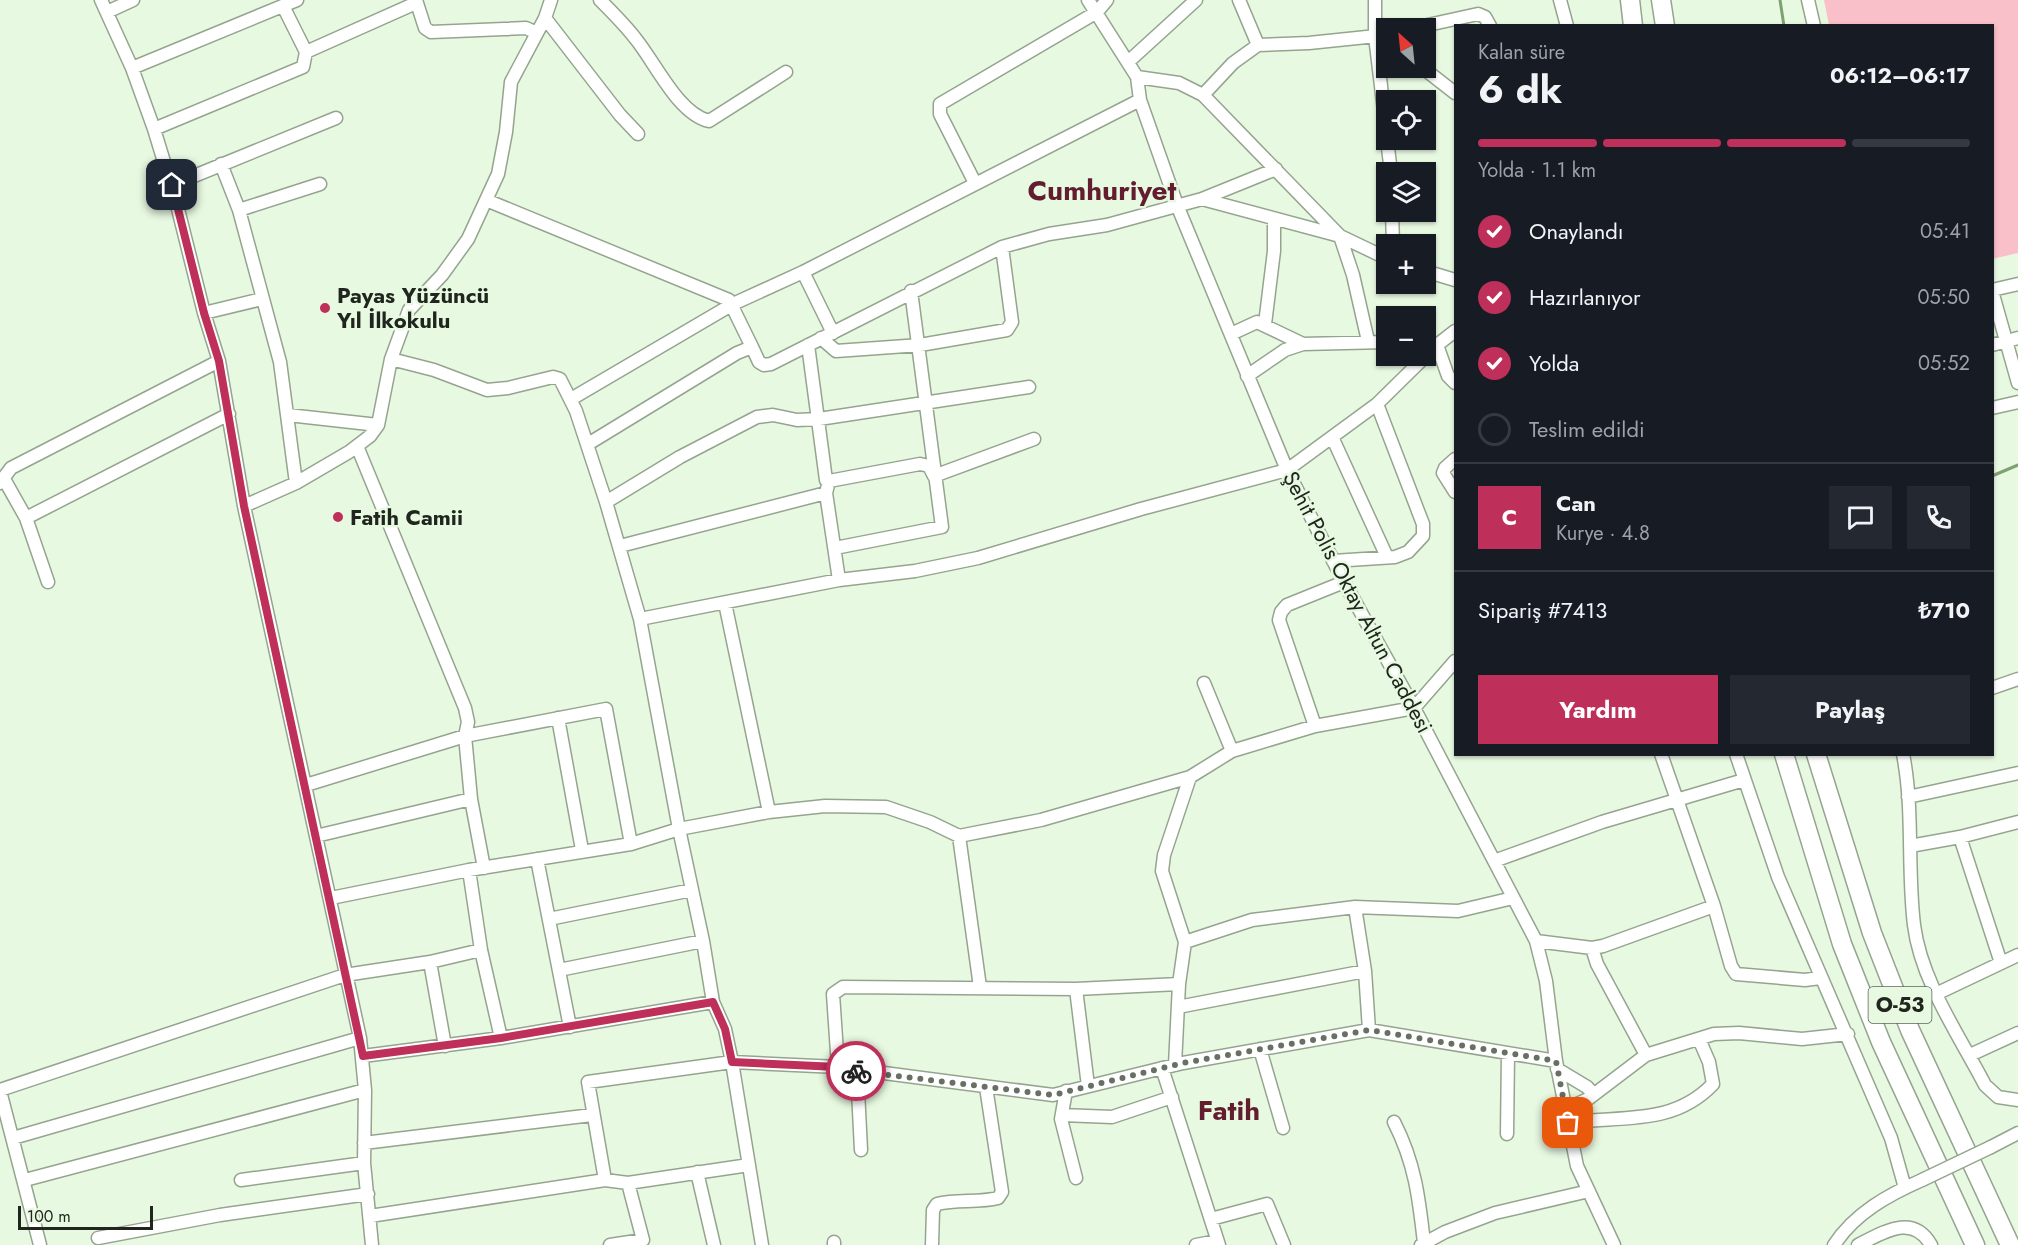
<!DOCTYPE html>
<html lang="tr">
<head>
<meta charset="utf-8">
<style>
	:root { --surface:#171b24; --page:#242831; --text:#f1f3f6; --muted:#9ea1a6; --line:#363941; --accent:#be2f5a }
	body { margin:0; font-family:Jost,sans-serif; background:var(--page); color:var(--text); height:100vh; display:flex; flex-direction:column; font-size:22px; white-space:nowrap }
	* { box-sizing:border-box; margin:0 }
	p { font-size:20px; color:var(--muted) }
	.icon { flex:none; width:33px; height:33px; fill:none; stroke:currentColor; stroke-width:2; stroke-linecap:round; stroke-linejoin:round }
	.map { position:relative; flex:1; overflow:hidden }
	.sheet { position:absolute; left:1454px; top:24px; width:540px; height:732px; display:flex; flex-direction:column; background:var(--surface); border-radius:0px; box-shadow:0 2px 4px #0004 }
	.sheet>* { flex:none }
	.needle { width:39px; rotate:333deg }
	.fabs { position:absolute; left:1376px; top:18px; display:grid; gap:12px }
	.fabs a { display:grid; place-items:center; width:60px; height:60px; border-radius:0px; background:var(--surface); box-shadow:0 2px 4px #0004; font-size:30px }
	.scale { position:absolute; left:18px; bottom:15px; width:135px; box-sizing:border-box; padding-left:6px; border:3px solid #20261e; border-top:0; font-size:16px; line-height:21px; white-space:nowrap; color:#20261e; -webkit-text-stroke:4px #e8f9e2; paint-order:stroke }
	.pin { position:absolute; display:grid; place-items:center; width:51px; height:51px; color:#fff; margin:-26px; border-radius:12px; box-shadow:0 3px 9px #0006 }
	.courier { position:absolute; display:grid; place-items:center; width:60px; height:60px; margin:-30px; border:4px solid #be2f5a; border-radius:50%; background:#fff; color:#222; box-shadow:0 2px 8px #0007 }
	.head em { font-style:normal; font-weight:700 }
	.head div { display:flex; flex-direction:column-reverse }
	.head { display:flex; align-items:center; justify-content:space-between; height:102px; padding:0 24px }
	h1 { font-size:39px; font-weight:700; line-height:45px }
	.bar { display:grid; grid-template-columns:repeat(4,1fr); gap:9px 6px; align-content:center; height:72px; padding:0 24px }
	.bar i { height:8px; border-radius:4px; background:var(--line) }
	.bar .selected { background:var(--accent) }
	.bar p { grid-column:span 4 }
	.line { display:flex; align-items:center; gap:15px; padding:0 24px; border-top:2px solid var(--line) }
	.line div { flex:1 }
	.round { display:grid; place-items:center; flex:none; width:63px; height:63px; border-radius:0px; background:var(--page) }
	ol { padding:0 24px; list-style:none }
	li { display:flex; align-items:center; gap:18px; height:66px }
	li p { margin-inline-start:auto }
	li .icon { padding:6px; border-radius:50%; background:var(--accent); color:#fff; stroke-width:4 }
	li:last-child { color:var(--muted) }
	li i { width:33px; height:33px; border:3px solid var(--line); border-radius:50% }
	.primary-button { display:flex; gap:12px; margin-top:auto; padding:12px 24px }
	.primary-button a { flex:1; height:69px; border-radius:0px; background:var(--accent); color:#fff; font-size:24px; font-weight:700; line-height:69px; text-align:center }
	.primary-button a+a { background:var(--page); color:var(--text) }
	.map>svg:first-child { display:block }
	.green { fill:#fac0c9 }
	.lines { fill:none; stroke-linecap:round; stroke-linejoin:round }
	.stream { stroke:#7fa171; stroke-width:3 }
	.minor-casing { stroke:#95a48f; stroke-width:15 }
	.highway-casing { stroke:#95a48f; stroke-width:21 }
	.minor { stroke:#fff; stroke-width:12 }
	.highway { stroke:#fff; stroke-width:18 }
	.minor-bridge-casing { stroke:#95a48f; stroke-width:15; stroke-linecap:butt }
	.minor-bridge { stroke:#fff; stroke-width:12 }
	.done { stroke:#667063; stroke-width:6; stroke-dasharray:0 10.8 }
	.route { stroke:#be2f5a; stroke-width:8 }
	.poi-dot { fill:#be2f5a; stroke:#e8f9e2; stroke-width:2 }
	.labels { text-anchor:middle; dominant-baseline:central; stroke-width:5; stroke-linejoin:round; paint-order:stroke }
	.shield { fill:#e8f9e2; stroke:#5c6559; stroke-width:1.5 }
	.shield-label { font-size:21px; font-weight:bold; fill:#20261e }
	.poi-label { font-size:22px; font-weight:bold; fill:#20261e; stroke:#e8f9e2; text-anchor:start }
	.street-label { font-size:22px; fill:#20261e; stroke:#e8f9e2 }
	.district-label { font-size:28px; font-weight:bold; fill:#621d2f; stroke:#e8f9e2 }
</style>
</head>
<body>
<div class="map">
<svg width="2018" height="1245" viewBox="0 0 2018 1245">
	<rect width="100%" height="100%" fill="#e8f9e2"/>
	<path class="green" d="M1824 0H2018V253L1992 259V26L1829 25Z"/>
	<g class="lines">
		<path class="stream" d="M1780 0 1784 26
			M1992 476 2018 465"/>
		<defs>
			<path id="minor" d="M101 0 132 68 154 129 176 201 204 313 219 361 244 506 360 1038 365 1090 364 1163 372 1245
				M416 0 425 28 431 32 526 28 537 33
				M600 0C612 12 625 25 635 38 655 62 678 114 709 121L786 72
				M1088 0 1137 77 1140 100 1177 205 1287 470 1344 582 1414 708 1536 941 1546 981 1556 1061 1577 1166 1614 1245
				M1239 0 1258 45
				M1375 0V36L1386 128
				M1560 0 1567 26
				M1808 0 1814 26
				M283 6 306 52
				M107 12 133 0
				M545 18 620 115 638 134
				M1414 28 1478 14 1485 17 1490 26
				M1128 62 1196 0
				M132 68 297 0
				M1423 68 1455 93
				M1137 77 1179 83 1203 95 1340 236 1386 258
				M1203 95 1233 63 1258 45 1309 43 1386 35
				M154 129 303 67 306 52 416 3
				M1387 140 1391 172
				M221 164 239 210 280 362 296 483
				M975 183 940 114V104L1097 12 1107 0
				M172 185 336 118
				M1202 199 1340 236 1353 275 1368 341
				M486 200 729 300 752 347
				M239 210 320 184
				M1392 212 1393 244
				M1425 271 1455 280
				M803 272 833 333
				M1992 290 2018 284
				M1992 291 2018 383
				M204 313 262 299
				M1265 324 1274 251V220
				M1455 331 1437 345 1448 376 1455 383
				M1231 334 1257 322 1303 344
				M821 338 836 351 920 345 1007 330 1012 322 1002 247
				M808 345 826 480 829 481 826 493 839 580
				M1992 345 2018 338
				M391 359 434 370 487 390 508 388 553 377 560 379 576 411 606 502 680 457 757 417 773 415 797 420 819 419 1029 387
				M1247 376 1285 350 1303 344 1386 342
				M571 399 733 304 803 272 1140 100
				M1992 408 2018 402
				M288 415 378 425
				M1333 439 1387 557
				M588 444 737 353 752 347 759 362 764 365 771 364 1002 247 1049 234 1107 225 1202 199 1276 169
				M357 446 465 708 468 722 465 736 471 799 484 868
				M1455 459 1445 468 1443 473 1455 492
				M4 479 26 518 48 582
				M829 481 920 464 929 466 934 476 1034 439
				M0 483 11 468 219 361
				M606 502 640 619 679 829 703 941 713 1002
				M244 506 296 483 349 452 370 436 378 425 391 359 409 310 442 275 468 239 498 174 506 132 511 82 545 18 551 0
				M26 518 229 414
				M620 546 826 493
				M835 548 942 527 911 291
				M1333 561 1395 557 1408 552 1423 536V524L1377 404
				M725 603 769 812
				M640 619 839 580 915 571 978 558 1141 509 1287 470 1377 404 1437 345
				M1204 683 1232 751
				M1992 688 2018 679
				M558 718 582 850
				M1315 726 1279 620 1281 612 1287 605 1344 582
				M1661 754 1714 906 1731 966 1736 974 1805 980 1820 978
				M1736 754 1778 877 1891 1138 1905 1188
				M1903 754C1914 810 1907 868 1914 925 1921 981 1959 1035 1985 1085L1998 1097 2018 1100
				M306 785 465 736 606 709 631 844
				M1908 797 2018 773
				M316 836 471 799
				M959 836 980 987
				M1960 837 2001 963
				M1910 846 1960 837 2018 822
				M537 859 570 1027
				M1494 861 1602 822 1744 780
				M469 870 481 950 501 1038
				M331 898 469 870 631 844 679 829 769 812 825 806 886 807 930 822 959 836 1041 820 1190 777 1232 751 1315 726 1414 708 1455 661
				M1355 907 1458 911 1513 898
				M549 919 692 890
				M1536 941 1592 948 1603 946 1714 906
				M1185 942 1252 920 1355 907 1365 971 1369 1030
				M1592 948 1597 964 1646 1055
				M430 962 445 1046
				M559 970 703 941
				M1076 989 1088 1086
				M1938 993 2018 955
				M1178 1007 1365 971
				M1260 1049 1283 1128
				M1970 1055 2018 1033
				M363 1056 501 1038 713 1002 725 1029 732 1062 762 1245
				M1175 1065 1179 984 1185 942 1162 871 1164 855 1190 777
				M838 1067 833 994 843 987 1076 989 1179 984
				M1162 1068 1219 1245
				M1557 1069 1587 1087 1593 1094
				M857 1071 861 1150
				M0 1090 345 975 430 962 481 950
				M0 1091 40 1245
				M1066 1091 1061 1119 1076 1178
				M1564 1110 1588 1099 1646 1055 1714 1034 1739 1033 1802 1039 1848 1034
				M1062 1115 1112 1117 1172 1097
				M1394 1122C1415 1163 1419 1198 1424 1243
				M1567 1123C1619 1115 1672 1127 1713 1084L1709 1062 1699 1039
				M1507 1134 1508 1053
				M13 1138 360 1038
				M364 1143 592 1115
				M1991 1147 2018 1133
				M697 1172 714 1245
				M25 1180 365 1090
				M241 1180 364 1163
				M605 1180 588 1082 732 1062 838 1067 1053 1095 1183 1063 1369 1030 1556 1061
				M370 1216 605 1180 628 1183 749 1165
				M1211 1219 1267 1204 1284 1245
				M98 1238 220 1215 368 1194
				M834 1242V1245
				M610 1245 643 1240 628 1183
				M932 1245 933 1210 937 1204C957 1199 978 1203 998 1198L1002 1192 986 1087
				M1196 1245 1217 1241
				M1421 1245 1445 1232 1495 1213 1589 1191
				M1834 1245C1855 1213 1888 1195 1922 1180
				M1858 1245C1884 1232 1913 1213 1931 1245"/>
			<path id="highway" d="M1630 0 1633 26
				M1661 0 1665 26
				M1784 754 1842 944 1881 1042 1975 1245
				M1816 754 1872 933 1910 1030 2010 1245"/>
		</defs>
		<use href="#minor" class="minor-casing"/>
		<use href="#highway" class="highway-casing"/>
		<use href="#minor" class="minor"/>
		<use href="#highway" class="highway"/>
		<defs>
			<path id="minor-bridge" d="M1922 1180 1991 1147"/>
		</defs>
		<use href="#minor-bridge" class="minor-bridge-casing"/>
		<use href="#minor-bridge" class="minor-bridge"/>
	</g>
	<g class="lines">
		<path class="done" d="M856 1071 1053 1095 1183 1063 1369 1030 1556 1061 1568 1123"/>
		<path class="route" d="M172 185 204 313 219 361 244 506 363 1056 501 1038 713 1002 725 1029 732 1062 838 1067 856 1071"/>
	</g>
	<g class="poi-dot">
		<circle cx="325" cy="308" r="6"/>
		<circle cx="338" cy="517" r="6"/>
	</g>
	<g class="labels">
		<rect class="shield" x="1868.5" y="987" width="63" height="36" rx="4.5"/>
		<g class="shield-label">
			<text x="1900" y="1005">O-53</text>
		</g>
		<g class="poi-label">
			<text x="337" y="295">Payas Yüzüncü<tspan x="337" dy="25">Yıl İlkokulu</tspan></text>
			<text x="350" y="517">Fatih Camii</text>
		</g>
		<g class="street-label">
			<text transform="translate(1358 602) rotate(62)">Şehit Polis Oktay Altun Caddesi</text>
		</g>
		<g class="district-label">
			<text x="1102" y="190">Cumhuriyet</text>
			<text x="1229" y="1110">Fatih</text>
		</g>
	</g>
</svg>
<div class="fabs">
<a><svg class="needle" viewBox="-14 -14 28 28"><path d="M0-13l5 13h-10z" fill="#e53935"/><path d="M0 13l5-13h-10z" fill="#9ea1a6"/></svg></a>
<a><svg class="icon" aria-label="locate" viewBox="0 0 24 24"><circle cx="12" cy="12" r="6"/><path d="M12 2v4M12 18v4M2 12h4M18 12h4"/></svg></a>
<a><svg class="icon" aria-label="layers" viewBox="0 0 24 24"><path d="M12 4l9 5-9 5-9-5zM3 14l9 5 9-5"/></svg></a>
<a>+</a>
<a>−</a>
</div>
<div class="scale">100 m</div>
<div class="pin" style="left:1568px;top:1123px;background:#ea580c"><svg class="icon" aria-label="bag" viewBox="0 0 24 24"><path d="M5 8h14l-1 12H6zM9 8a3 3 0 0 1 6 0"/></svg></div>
<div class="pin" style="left:172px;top:185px;background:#1f2937"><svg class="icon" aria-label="home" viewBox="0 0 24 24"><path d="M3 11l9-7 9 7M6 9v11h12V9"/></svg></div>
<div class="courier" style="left:856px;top:1071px"><svg class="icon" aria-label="bike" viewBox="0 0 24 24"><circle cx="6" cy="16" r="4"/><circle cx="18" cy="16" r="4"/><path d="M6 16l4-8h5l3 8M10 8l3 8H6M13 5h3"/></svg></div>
<section class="sheet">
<div class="head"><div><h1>6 dk</h1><p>Kalan süre</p></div><em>06:12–06:17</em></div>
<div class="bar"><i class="selected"></i><i class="selected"></i><i class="selected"></i><i></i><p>Yolda · 1.1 km</p></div>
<ol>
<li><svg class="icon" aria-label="check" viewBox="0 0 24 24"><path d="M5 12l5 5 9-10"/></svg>Onaylandı<p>05:41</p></li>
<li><svg class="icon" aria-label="check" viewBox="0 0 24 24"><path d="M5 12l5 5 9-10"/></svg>Hazırlanıyor<p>05:50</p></li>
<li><svg class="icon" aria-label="check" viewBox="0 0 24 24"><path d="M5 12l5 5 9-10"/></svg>Yolda<p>05:52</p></li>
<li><i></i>Teslim edildi</li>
</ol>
<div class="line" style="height:108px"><b class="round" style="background:var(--accent);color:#fff">C</b><div><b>Can</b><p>Kurye · 4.8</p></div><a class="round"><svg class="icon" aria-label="chat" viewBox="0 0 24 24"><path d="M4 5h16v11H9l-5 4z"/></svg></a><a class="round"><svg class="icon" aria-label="phone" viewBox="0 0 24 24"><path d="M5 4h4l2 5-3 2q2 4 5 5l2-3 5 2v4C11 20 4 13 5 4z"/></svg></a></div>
<div class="line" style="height:78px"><div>Sipariş #7413</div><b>₺710</b></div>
<div class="primary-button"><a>Yardım</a><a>Paylaş</a></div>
</section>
</div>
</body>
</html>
